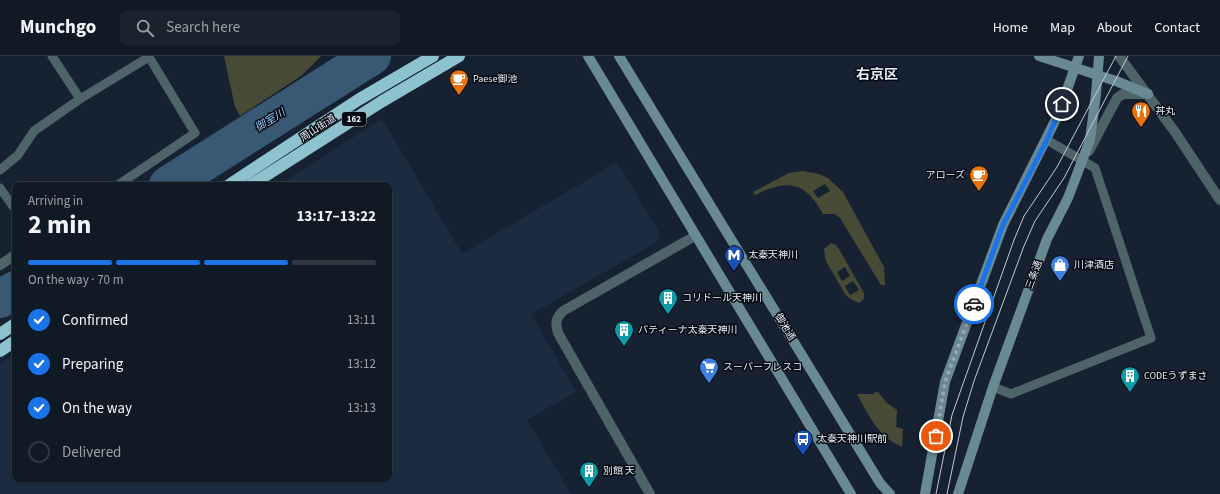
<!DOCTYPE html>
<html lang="en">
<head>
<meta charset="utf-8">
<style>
	:root { --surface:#101a25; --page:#19232d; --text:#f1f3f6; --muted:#9ca1a7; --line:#303842; --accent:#1a73e8 }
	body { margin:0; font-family:"Source Sans 3","Noto Sans JP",sans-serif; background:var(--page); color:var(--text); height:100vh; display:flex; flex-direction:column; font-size:15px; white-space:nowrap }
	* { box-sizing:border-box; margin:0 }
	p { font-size:13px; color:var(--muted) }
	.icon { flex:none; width:22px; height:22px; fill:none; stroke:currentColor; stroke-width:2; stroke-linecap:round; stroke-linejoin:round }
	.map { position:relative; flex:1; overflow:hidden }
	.details { position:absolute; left:12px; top:126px; width:380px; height:300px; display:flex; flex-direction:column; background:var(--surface); border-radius:8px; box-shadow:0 1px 3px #0004,0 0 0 1px var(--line) }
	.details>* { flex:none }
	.pin { position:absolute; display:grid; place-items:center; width:34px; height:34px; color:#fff; margin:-17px; border:2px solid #fff; border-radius:50%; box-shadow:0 1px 4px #0007 }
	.courier { position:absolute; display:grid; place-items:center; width:40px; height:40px; margin:-20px; border:3px solid #1a73e8; border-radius:50%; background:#fff; color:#222; box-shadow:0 1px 5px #0007 }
	.summary em { font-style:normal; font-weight:700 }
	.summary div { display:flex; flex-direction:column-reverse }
	.summary { display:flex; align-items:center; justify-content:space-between; height:68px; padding:0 16px }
	h1 { font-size:26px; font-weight:700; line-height:30px }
	.bar { display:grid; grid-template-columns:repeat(4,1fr); gap:6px 4px; align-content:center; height:48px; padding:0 16px }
	.bar i { height:5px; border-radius:3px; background:var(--line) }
	.bar .current { background:var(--accent) }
	.bar p { grid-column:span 4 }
	ol { padding:0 16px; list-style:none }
	li { display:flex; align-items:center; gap:12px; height:44px }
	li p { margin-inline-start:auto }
	li .icon { padding:4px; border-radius:50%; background:var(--accent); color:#fff; stroke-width:4 }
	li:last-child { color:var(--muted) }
	li i { width:22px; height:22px; border:2px solid var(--line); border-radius:50% }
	header { display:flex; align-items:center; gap:24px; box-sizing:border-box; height:56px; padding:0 20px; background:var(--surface); border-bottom:1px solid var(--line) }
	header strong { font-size:19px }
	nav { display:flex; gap:22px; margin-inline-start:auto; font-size:14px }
	.search { width:280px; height:36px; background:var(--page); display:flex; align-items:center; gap:10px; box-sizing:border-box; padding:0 14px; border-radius:8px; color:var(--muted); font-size:15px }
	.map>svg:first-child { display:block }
	.built { fill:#1b2b40 }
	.green { fill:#474b35; fill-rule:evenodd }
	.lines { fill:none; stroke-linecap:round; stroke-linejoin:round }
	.river { stroke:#385873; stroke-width:38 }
	.lane { stroke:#4f6469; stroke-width:9 }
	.street { stroke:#4f6469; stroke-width:10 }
	.secondary { stroke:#698a92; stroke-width:10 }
	.highway { stroke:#8dc2cf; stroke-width:12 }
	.tram { stroke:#c1cad6; stroke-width:1 }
	.done { stroke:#9ea7b4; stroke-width:4; stroke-dasharray:0 7.2 }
	.route { stroke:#1a73e8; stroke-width:5 }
	.labels { text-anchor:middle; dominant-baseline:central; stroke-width:3; stroke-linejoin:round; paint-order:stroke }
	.shield { fill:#060b12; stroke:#a4abb4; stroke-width:1 }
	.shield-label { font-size:9px; font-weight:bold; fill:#e7effa }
	.poi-label { font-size:10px; fill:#e7effa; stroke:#060b12; text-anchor:start }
	.street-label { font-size:10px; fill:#e7effa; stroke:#060b12 }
	.water-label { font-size:11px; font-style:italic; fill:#91c8f7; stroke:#060b12 }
	.district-label { font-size:14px; font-weight:bold; fill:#e7effa; stroke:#060b12 }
</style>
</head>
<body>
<header>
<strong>Munchgo</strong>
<div class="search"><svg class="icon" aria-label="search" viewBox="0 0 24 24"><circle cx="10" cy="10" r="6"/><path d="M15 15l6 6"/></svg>Search here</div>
<nav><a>Home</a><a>Map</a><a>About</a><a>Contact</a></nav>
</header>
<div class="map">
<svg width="1220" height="438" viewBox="0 0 1220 438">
	<rect width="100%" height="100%" fill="#162231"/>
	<path class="built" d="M382 63 462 198 617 106 660 178 657 186 531 258 576 336 527 364 571 438H0V308L15 298V423H389V129H279Z"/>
	<path class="green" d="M224 0H321L301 20 240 60 235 51Z
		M803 115 819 118 828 122 843 136 884 211 885 229H881L840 162 835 158H823C805 125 787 123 755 139L753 136 789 117ZM825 128 830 135 818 142 813 135Z
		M831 187 836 189 839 193 864 237V243L859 247 849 242 845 238 826 205 824 193ZM845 211 850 220 842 225 837 216ZM853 225 859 234 850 239 845 230Z
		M875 336H878L887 347 897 354 896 371 903 373 902 391C878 380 869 360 857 338H874Z"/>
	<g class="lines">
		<path class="river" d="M168 129 372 0
			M0 243 15 234"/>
		<path class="lane" d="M52 0 80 43 149 1 195 77 118 129
			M0 114 18 99 34 75 80 43
			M0 132 15 153
			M993 331 1011 338 1151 282 1095 112 1047 84"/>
		<path class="street" d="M1119 0 1175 76 1220 144
			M1089 95 1117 42 1123 38H1148
			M0 209 15 199
			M650 438 558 277C555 267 556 262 563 255L695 180"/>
		<path class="secondary" d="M588 0 851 438
			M619 0 880 427 890 438
			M1039 0 1116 25 1148 38
			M925 438 945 326 1003 169 1058 59 1079 0
			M958 438 993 331 1047 183 1068 142 1090 84 1096 38 1099 0"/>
		<path class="highway" d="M229 129 358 44 433 0
			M251 129 381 46 459 0
			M0 278 15 268
			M0 295 15 285"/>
		<path class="tram" d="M936 438 952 359 1014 184 1024 160 1057 111 1116 0
			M947 438 963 361 974 325 1024 190 1035 165 1064 122 1128 0"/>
	</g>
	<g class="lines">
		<path class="done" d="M936 380 945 326 974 248"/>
		<path class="route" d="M974 248 1003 169 1047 84 1062 48"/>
	</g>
	<defs>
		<symbol id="cafe-pin" viewBox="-11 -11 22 30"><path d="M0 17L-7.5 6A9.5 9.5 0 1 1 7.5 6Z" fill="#e8710a" stroke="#060b12"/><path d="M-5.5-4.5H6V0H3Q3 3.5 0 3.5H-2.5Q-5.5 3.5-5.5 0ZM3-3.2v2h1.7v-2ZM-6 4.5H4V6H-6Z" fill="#fff"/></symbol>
		<symbol id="restaurant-pin" viewBox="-11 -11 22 30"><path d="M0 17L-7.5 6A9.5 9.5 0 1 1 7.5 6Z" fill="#e8710a" stroke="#060b12"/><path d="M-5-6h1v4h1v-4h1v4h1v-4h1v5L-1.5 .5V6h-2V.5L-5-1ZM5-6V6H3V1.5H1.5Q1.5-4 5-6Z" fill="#fff"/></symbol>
		<symbol id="metro-pin" viewBox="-11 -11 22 30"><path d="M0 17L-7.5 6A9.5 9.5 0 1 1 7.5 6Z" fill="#1a4fb4" stroke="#060b12"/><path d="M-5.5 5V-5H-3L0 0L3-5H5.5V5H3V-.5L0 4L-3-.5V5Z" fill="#fff"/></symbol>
		<symbol id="shop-pin" viewBox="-11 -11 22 30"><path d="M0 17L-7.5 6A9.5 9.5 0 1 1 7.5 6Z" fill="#3f7fe0" stroke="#060b12"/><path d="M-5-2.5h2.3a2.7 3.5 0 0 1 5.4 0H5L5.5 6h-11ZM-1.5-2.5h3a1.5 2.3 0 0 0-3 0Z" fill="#fff"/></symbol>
		<symbol id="building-pin" viewBox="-11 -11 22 30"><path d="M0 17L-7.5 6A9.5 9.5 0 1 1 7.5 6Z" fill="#0f9aa8" stroke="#060b12"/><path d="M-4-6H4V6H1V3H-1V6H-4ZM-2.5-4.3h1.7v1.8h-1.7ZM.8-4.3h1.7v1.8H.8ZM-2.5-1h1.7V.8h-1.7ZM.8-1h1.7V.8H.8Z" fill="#fff"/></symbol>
		<symbol id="supermarket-pin" viewBox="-11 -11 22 30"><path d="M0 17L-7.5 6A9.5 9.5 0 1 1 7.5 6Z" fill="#3f7fe0" stroke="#060b12"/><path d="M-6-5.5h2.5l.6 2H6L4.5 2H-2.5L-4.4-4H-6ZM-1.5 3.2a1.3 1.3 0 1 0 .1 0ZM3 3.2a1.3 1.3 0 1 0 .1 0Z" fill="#fff"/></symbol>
		<symbol id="bus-pin" viewBox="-11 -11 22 30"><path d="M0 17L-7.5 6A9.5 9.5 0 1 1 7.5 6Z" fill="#1a4fb4" stroke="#060b12"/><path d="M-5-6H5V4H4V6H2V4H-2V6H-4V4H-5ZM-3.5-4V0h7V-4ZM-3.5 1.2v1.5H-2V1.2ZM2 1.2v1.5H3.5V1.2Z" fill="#fff"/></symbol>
	</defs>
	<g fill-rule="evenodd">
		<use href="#cafe-pin" x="448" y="12" width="22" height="30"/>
		<use href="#restaurant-pin" x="1130" y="44" width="22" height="30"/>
		<use href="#cafe-pin" x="968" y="108" width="22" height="30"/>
		<use href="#metro-pin" x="723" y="188" width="22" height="30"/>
		<use href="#shop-pin" x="1049" y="198" width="22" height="30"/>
		<use href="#building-pin" x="657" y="231" width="22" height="30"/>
		<use href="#building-pin" x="613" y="263" width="22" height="30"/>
		<use href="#supermarket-pin" x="698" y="300" width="22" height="30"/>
		<use href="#building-pin" x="1119" y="309" width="22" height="30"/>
		<use href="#bus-pin" x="792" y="372" width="22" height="30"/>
		<use href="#building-pin" x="578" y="404" width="22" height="30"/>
	</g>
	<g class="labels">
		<rect class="shield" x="342" y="56" width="24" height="14" rx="3"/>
		<g class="shield-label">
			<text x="354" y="63">162</text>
		</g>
		<g class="poi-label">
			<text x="473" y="23">Paese御池</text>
			<text x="1155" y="55">丼丸</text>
			<text x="965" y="119" text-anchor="end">アローズ</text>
			<text x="748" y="199">太秦天神川</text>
			<text x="1074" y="209">川津酒店</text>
			<text x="682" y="242">コリドール天神川</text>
			<text x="638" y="274">パティーナ太秦天神川</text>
			<text x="723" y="311">スーパーフレスコ</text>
			<text x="1144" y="320">CODEうずまさ</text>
			<text x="817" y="383">太秦天神川駅前</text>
			<text x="603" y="415">別館 天</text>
		</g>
		<g class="street-label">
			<text transform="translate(318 72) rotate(-33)">周山街道</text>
			<text transform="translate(1034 219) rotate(-70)">三条通</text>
			<text transform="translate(785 271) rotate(59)">御池通</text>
		</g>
		<g class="water-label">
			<text transform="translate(270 64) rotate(-32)">御室川</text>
		</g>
		<g class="district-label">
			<text x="877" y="19">右京区</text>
		</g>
	</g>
</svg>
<div class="pin" style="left:936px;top:380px;background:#ea580c"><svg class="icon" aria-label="bag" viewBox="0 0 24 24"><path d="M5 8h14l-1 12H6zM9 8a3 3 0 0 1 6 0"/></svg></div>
<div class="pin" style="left:1062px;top:48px;background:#1f2937"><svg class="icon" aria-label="home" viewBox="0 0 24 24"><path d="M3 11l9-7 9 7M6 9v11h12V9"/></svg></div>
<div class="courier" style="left:974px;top:248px"><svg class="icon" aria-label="car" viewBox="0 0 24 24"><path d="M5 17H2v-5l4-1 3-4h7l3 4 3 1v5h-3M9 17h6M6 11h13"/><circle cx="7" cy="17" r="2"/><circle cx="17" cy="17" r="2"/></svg></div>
<section class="details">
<div class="summary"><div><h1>2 min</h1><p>Arriving in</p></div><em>13:17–13:22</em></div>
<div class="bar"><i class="current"></i><i class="current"></i><i class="current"></i><i></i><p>On the way · 70 m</p></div>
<ol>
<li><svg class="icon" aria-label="check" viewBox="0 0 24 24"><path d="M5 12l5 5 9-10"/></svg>Confirmed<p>13:11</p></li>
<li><svg class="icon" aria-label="check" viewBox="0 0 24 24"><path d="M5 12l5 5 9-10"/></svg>Preparing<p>13:12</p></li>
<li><svg class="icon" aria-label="check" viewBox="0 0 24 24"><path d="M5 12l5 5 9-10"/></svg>On the way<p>13:13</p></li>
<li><i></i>Delivered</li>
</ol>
</section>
</div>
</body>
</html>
